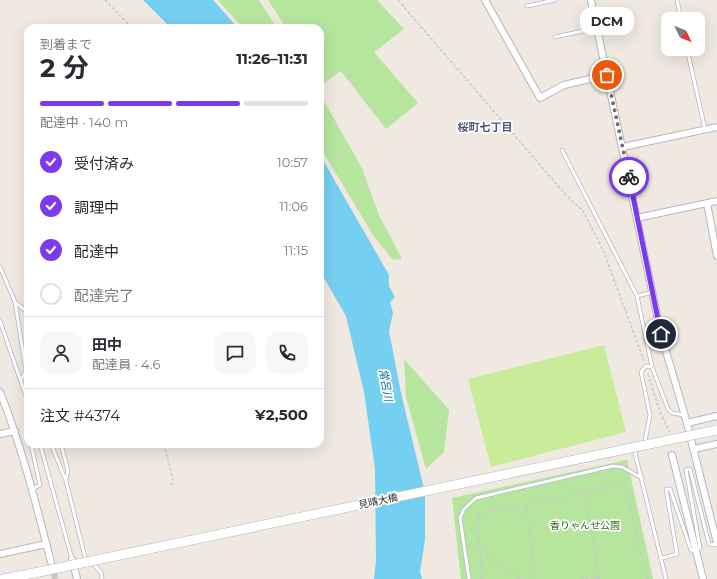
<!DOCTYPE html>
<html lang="ja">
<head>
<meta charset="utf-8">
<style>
	:root { --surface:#fff; --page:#f7f7f7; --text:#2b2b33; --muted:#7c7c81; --line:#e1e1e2; --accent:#7c3aed }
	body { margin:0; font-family:Montserrat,"Noto Sans JP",sans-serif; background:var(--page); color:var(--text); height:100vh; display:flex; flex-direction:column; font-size:15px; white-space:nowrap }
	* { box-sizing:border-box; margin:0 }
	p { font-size:13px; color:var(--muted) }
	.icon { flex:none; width:22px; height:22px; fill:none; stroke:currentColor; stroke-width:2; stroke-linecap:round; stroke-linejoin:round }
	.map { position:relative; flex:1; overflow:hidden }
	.sheet { position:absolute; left:24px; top:24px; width:300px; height:424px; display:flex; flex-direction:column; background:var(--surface); border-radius:12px; box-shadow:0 4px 16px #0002 }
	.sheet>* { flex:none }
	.needle { width:26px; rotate:133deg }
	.buttons { position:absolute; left:661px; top:12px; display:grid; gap:8px }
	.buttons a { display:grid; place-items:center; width:44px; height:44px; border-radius:8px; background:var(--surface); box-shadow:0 4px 16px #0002; font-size:20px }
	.pin { position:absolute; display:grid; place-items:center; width:34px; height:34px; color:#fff; margin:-17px; border:2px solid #fff; border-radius:50%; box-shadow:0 1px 4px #0007 }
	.courier { position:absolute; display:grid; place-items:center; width:40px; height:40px; margin:-20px; border:3px solid #7c3aed; border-radius:50%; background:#fff; color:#222; box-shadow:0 1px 5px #0007 }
	.bubble { position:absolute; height:28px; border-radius:12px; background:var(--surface); box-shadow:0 4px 16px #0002; font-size:13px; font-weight:700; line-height:28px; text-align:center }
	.summary em { font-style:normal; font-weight:700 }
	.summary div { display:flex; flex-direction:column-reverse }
	.summary { display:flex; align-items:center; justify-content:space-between; height:68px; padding:0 16px }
	h1 { font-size:26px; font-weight:700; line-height:30px }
	.bar { display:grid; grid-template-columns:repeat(4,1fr); gap:6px 4px; align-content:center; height:48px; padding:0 16px }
	.bar i { height:5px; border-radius:3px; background:var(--line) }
	.bar .current { background:var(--accent) }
	.bar p { grid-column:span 4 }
	.line { display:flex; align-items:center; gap:10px; padding:0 16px; border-top:1px solid var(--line) }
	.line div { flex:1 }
	.round { display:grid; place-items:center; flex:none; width:42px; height:42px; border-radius:12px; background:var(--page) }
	ol { padding:0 16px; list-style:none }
	li { display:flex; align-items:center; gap:12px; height:44px }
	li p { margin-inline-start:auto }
	li .icon { padding:4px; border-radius:50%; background:var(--accent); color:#fff; stroke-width:4 }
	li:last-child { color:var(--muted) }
	li i { width:22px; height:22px; border:2px solid var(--line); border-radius:50% }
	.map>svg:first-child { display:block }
	.green { fill:#b6e59e }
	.pitch { fill:#c9ec9a }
	.water { fill:#75cff0 }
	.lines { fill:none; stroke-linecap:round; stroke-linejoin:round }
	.minor-tunnel { stroke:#c8c4bd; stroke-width:6; stroke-dasharray:6 3; stroke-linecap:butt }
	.service-casing { stroke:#b4b7c1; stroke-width:4.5 }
	.minor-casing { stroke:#b4b7c1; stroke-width:8 }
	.secondary-casing { stroke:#b4b7c1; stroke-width:10 }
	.path { stroke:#c9c9c9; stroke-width:1.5; stroke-dasharray:3 2; stroke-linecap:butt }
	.service { stroke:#fff; stroke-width:3 }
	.minor { stroke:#fff; stroke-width:6 }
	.secondary { stroke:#fff; stroke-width:9 }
	.secondary-bridge-casing { stroke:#b4b7c1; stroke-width:10; stroke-linecap:butt }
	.secondary-bridge { stroke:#fff; stroke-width:9 }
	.done { stroke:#726f6d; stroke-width:4; stroke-dasharray:0 7.2 }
	.route { stroke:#7c3aed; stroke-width:5 }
	.labels { text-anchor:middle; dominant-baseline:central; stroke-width:3.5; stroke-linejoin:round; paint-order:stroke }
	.street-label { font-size:10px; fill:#2e2e2e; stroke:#fff }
	.park-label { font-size:10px; fill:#2c6e1b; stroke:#fff }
	.neighbourhood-label { font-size:11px; font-weight:bold; fill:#4d5680; stroke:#fff }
	.water-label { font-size:11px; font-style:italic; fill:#0d6fa3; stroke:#fff }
</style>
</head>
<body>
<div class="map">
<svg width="717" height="579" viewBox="0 0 717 579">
	<rect width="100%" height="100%" fill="#efe9e1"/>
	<path class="green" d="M218 0H259L277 28H243Z
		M268 0H377L404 29 374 52 418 103 386 129 341 71 320 86V28H286Z
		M320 94 362 168 379 215 402 259 393 260 373 235 320 147Z
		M404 359 449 410 444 452 426 469 406 397Z
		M627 460 653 579H461L452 498Z"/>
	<path class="pitch" d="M604 345 626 432 491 467 468 379Z"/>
	<path class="water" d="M143 0H213L238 28H171Z
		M320 155 389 275V286L395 297 390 302 393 313 389 331 401 393 425 493V540L420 572 422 579H374L376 560 375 469 364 392 346 316 320 271Z"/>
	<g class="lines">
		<path class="minor-tunnel" d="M52 565 55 579"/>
		<defs>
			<path id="service" d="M677 0 681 19
				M527 6 555 0
				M555 37 597 28
				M687 49 705 129
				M562 150 637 296 652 367 668 409 672 413 684 415
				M0 267 15 302 26 371 21 380
				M637 296 653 292
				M15 302 27 312 28 316
				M0 321 28 402
				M28 422V429
				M643 443 645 441 650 415 641 372 646 366 652 367
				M31 444 40 485 33 489
				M40 444 72 559
				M51 444 66 481 85 557 87 559
				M61 444 68 471 66 479
				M638 449 635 453 666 579
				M662 558 677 554 666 489H670L691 550 696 551 700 548 686 470 690 469 709 544 717 545
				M92 563 101 572 102 579
				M469 579 460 518 464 509 476 498 613 466 622 467 642 478"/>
			<path id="minor" d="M485 0 540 98 564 85 607 75
				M591 0 661 334 685 416 717 543
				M623 147 717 127
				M707 203 717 256
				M637 218 717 201
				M0 392C22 447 36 504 51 562
				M687 423 717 416
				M0 434 15 431
				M694 449 717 444
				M672 455 703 579
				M0 554 46 544
				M72 559 77 579"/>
			<path id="secondary" d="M3 579 39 572"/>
		</defs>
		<use href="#service" class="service-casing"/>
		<use href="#minor" class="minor-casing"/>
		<use href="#secondary" class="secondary-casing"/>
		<path class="path" d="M105 0 132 28
			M398 0 566 195 583 211 603 250 644 361
			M648 374 660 412 670 432
			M164 444 173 480 171 486
			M585 492 599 579
			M526 504 535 579
			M479 545 502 569 520 579
			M482 579 478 514 625 484 647 579
			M580 579H600"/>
		<use href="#service" class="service"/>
		<use href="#minor" class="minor"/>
		<use href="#secondary" class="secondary"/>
		<defs>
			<path id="secondary-bridge" d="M39 572 717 430"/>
		</defs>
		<use href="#secondary-bridge" class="secondary-bridge-casing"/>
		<use href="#secondary-bridge" class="secondary-bridge"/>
	</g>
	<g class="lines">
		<path class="done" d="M607 75 629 177"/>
		<path class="route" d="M629 177 661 334"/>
	</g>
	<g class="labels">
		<g class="street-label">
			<text transform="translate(378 501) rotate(-12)">見晴大橋</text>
		</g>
		<g class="park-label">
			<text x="585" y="525">香りゃんせ公園</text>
		</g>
		<g class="neighbourhood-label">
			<text x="485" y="127">桜町七丁目</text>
		</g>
		<g class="water-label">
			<text transform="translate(386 385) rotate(79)">常呂川</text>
		</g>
	</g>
</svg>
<div class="buttons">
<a><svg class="needle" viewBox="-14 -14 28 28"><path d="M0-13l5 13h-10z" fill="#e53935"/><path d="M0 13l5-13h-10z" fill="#7c7c81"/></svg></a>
</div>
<div class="pin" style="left:607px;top:75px;background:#ea580c"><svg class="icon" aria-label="bag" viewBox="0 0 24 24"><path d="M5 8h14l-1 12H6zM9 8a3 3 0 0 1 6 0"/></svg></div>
<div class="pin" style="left:661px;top:334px;background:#1f2937"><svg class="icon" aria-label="home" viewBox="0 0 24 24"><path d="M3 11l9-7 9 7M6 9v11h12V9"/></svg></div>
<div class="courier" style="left:629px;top:177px"><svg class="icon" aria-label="bike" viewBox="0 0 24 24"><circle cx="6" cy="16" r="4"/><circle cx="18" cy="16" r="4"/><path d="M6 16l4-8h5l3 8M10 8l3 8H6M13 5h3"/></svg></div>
<div class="bubble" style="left:580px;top:7px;width:54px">DCM</div>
<section class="sheet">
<div class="summary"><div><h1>2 分</h1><p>到着まで</p></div><em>11:26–11:31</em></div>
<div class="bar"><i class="current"></i><i class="current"></i><i class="current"></i><i></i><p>配達中 · 140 m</p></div>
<ol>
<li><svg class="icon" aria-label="check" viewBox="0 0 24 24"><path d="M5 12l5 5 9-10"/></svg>受付済み<p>10:57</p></li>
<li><svg class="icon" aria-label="check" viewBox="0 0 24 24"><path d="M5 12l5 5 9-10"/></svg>調理中<p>11:06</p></li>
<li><svg class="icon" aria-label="check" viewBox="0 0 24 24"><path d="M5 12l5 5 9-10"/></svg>配達中<p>11:15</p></li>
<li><i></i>配達完了</li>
</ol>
<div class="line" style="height:72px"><a class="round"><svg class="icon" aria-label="person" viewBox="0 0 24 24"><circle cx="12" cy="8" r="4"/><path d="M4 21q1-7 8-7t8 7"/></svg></a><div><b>田中</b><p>配達員 · 4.6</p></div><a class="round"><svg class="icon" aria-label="chat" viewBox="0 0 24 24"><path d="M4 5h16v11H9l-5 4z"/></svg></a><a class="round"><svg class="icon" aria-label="phone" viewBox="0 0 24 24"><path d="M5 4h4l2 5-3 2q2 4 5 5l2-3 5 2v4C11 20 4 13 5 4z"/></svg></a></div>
<div class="line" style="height:52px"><div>注文 #4374</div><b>¥2,500</b></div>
</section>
</div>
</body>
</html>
